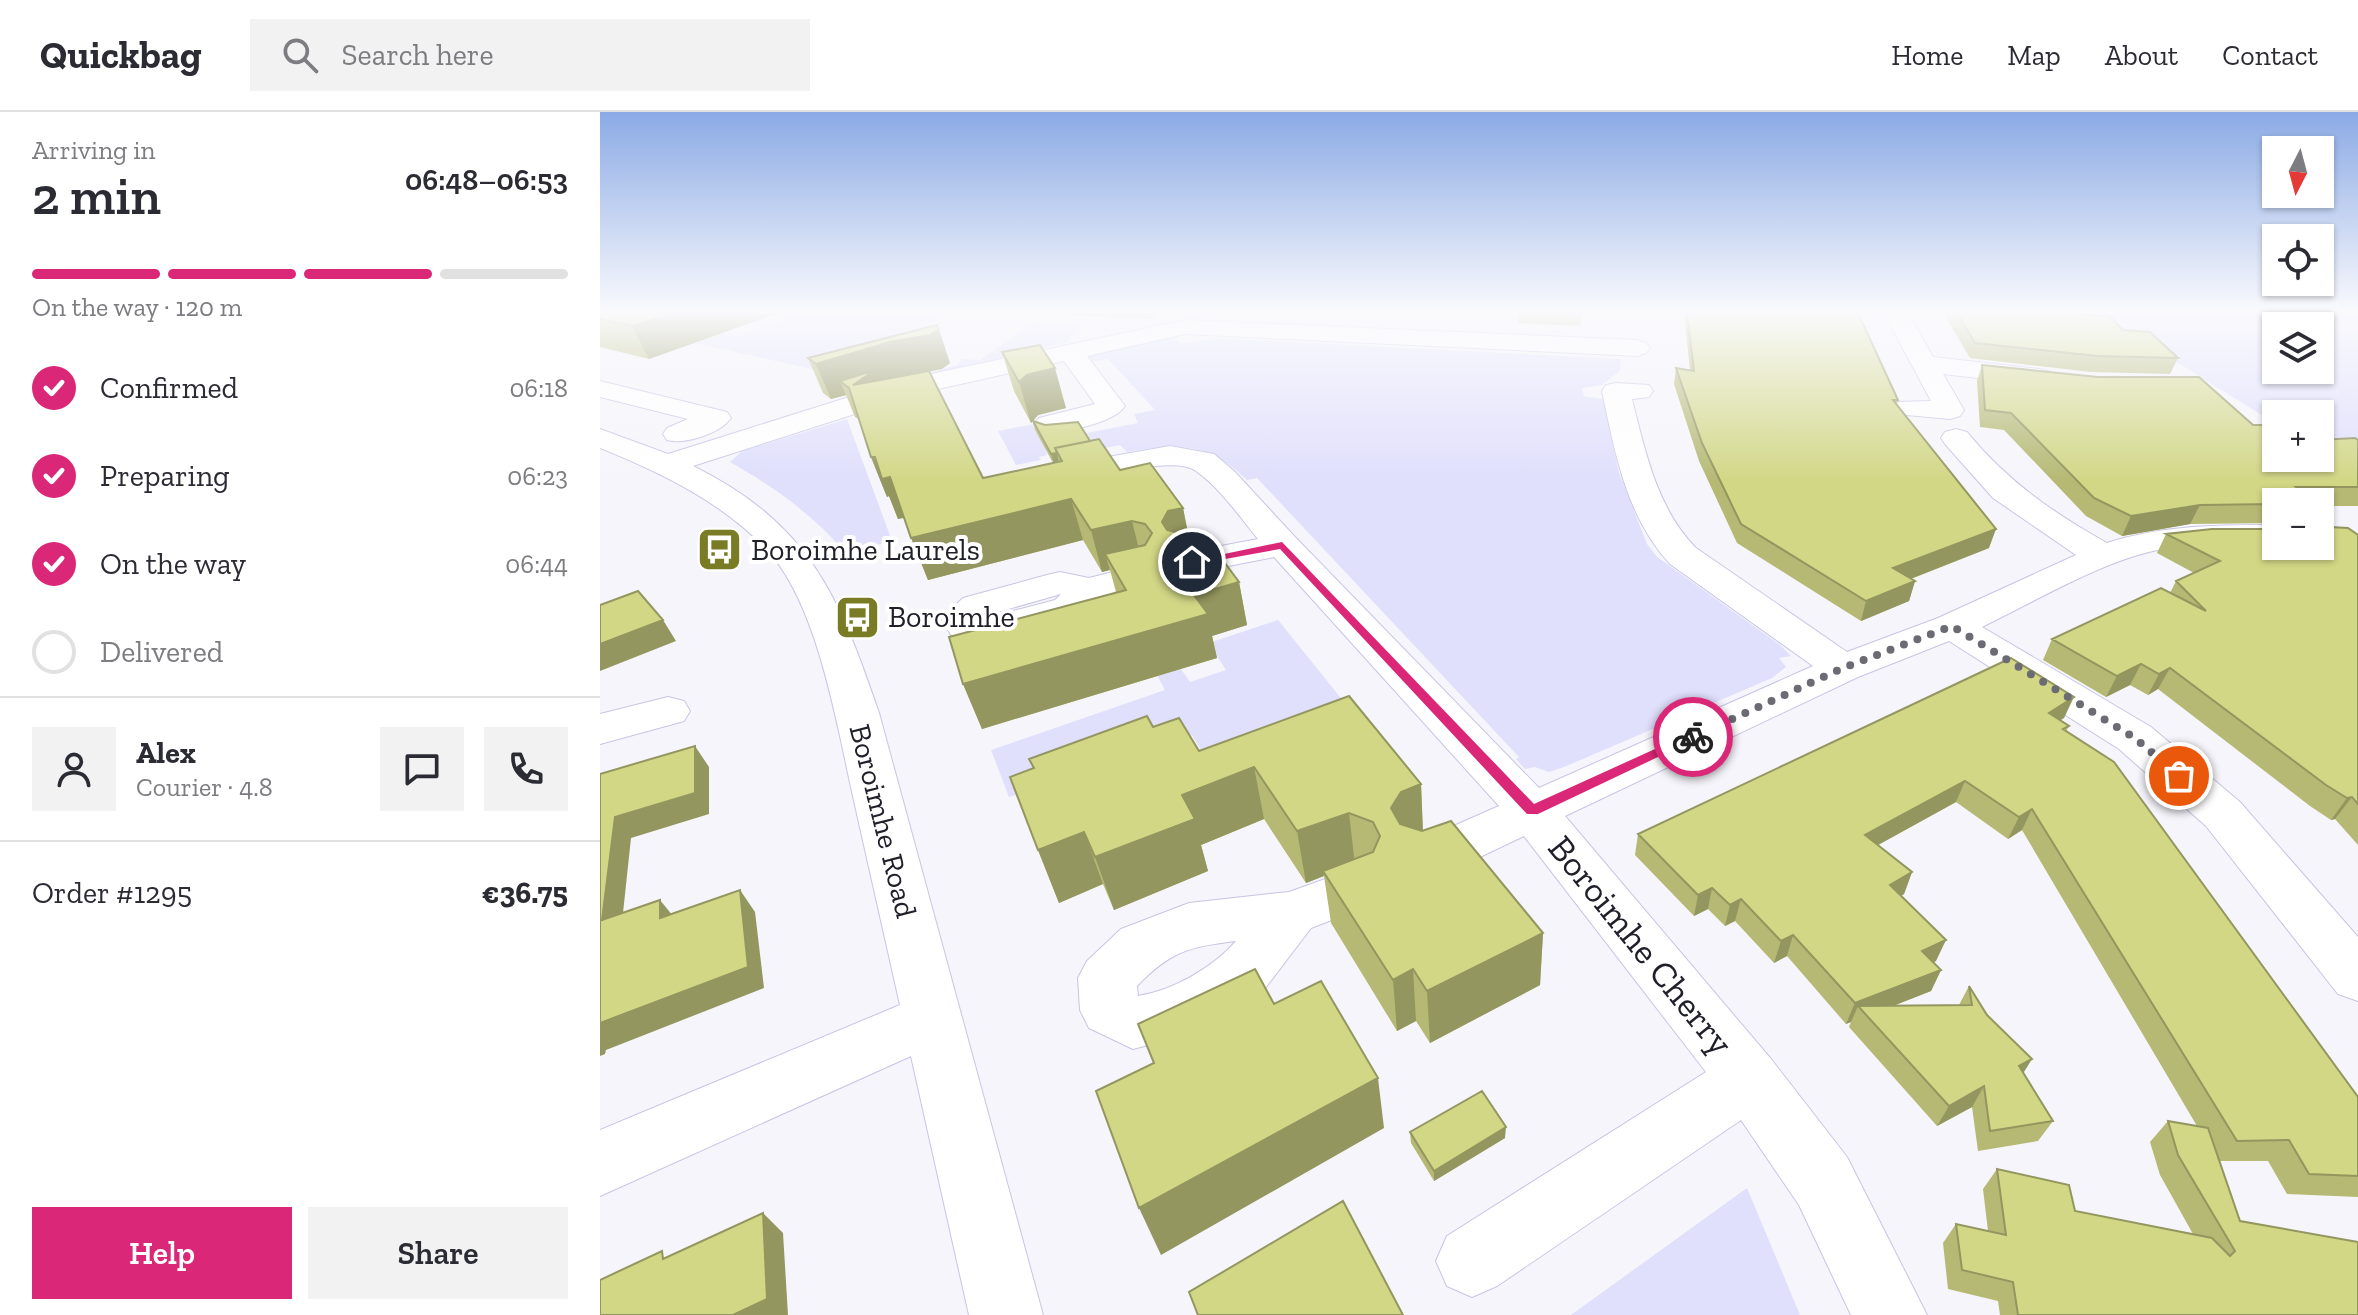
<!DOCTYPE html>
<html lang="en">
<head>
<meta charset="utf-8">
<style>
	:root { --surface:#fff; --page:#f2f2f3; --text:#2b2b33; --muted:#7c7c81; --line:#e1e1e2; --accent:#db2777 }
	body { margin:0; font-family:"Zilla Slab",serif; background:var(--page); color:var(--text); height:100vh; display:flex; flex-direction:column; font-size:30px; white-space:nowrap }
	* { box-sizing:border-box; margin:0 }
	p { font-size:26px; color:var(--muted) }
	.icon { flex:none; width:44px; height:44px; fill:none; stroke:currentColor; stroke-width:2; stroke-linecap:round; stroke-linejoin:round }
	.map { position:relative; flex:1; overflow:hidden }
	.drawer { display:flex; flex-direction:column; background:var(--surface); width:600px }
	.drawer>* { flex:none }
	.needle { width:52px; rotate:186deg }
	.tools { position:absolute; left:1662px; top:24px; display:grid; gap:16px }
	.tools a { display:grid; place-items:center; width:72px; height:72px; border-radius:0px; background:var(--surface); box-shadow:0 2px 6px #0004; font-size:40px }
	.pin { position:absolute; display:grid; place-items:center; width:68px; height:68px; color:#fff; margin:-34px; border:4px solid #fff; border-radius:50%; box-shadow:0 2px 8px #0007 }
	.courier { position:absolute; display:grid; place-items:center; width:80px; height:80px; margin:-40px; border:6px solid #db2777; border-radius:50%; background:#fff; color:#222; box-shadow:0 2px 10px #0007 }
	.headline em { font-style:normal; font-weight:600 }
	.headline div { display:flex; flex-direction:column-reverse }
	.headline { display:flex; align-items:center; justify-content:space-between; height:136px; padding:0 32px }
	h1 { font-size:52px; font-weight:600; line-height:60px }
	.bar { display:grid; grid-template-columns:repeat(4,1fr); gap:12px 8px; align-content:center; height:96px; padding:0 32px }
	.bar i { height:10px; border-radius:6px; background:var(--line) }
	.bar .selected { background:var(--accent) }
	.bar p { grid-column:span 4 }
	.line { display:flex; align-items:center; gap:20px; padding:0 32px; border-top:2px solid var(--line) }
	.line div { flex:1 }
	.round { display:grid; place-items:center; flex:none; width:84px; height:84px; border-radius:0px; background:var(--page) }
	ol { padding:0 32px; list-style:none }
	li { display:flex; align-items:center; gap:24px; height:88px }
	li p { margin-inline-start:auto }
	li .icon { padding:8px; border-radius:50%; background:var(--accent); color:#fff; stroke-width:4 }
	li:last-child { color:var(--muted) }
	li i { width:44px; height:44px; border:4px solid var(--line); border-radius:50% }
	.primary-button { display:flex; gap:16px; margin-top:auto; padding:16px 32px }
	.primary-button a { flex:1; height:92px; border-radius:0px; background:var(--accent); color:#fff; font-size:32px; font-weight:600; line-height:92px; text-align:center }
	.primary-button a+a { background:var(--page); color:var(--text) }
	header { display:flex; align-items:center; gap:48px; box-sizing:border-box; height:112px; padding:0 40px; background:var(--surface); border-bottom:2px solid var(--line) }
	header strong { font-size:38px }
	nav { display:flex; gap:44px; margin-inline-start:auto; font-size:28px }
	.search { width:560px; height:72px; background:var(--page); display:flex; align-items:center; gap:20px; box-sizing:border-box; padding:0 28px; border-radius:0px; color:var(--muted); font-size:30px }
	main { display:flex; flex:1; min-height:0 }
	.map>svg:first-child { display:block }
	.green { fill:#e0dffc; fill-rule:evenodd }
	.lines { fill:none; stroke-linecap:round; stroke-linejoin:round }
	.minor-casing { stroke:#c7c5e5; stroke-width:2 }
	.minor { fill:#fff; fill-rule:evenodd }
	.wall { fill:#b5b973 }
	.shaded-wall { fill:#93965e }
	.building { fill:#d2d786; stroke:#93965e; stroke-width:2 }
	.route { fill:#db2777 }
	.done { stroke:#6b6b74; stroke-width:8; stroke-dasharray:0 14.4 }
	.labels { text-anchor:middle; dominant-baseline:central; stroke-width:8; stroke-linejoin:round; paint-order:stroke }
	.poi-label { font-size:30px; fill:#20202b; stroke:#fff; text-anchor:start }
	.street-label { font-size:30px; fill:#20202b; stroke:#fff }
	.near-street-label { font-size:36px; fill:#20202b; stroke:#fff }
</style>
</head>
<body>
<header>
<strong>Quickbag</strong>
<div class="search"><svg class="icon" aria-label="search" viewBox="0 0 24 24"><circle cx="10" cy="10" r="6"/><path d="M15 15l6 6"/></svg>Search here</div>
<nav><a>Home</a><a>Map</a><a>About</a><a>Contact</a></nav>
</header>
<main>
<section class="drawer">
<div class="headline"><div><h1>2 min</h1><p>Arriving in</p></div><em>06:48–06:53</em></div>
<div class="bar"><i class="selected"></i><i class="selected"></i><i class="selected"></i><i></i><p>On the way · 120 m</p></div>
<ol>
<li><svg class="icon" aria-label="check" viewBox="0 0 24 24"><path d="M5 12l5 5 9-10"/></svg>Confirmed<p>06:18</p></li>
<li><svg class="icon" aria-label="check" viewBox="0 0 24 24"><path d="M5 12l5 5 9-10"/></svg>Preparing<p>06:23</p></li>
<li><svg class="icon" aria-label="check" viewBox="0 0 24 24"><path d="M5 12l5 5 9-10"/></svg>On the way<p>06:44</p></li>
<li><i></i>Delivered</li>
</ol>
<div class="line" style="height:144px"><a class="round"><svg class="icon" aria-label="person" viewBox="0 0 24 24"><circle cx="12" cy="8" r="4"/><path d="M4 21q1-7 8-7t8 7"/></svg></a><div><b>Alex</b><p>Courier · 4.8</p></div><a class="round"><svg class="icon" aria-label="chat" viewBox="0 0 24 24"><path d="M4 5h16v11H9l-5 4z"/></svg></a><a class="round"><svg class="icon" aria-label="phone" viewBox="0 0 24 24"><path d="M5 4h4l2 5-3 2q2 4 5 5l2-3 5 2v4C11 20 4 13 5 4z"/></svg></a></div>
<div class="line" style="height:104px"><div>Order #1295</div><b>€36.75</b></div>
<div class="primary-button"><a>Help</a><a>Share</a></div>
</section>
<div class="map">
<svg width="1758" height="1203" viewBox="0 0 1758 1203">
	<rect width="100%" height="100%" fill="#f5f5fb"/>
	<path class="green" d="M201 201H348L274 250 243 264 53 222 82 212 138 224Z
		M1475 201H1758V338L1720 339V302H1676V312L1583 254ZM1676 214H1720V258H1676Z
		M432 211 480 214 468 230 280 274 357 253 362 247 380 248Z
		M574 225 581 232 615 226 1021 247 1020 259 1002 273 982 276 984 284 1003 287 1019 361 1047 432 1057 445 1180 533 1191 544 1179 546 1186 555 1172 566 964 655 949 660 935 655 925 657 916 647 919 645 657 366 647 368C607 330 580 331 527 340L520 333 499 337 491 327 445 336 447 343 439 345 441 348 416 353 398 319 434 312 446 329 538 311 534 302 555 298 508 247 491 250 488 244 507 235Z
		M247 307 292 429 246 441C212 402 174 375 130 350L142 339Z
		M678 508 765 616 620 670 592 623 409 685 391 638 565 578 551 552 573 546 590 570 626 558 609 531Z
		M1147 1076 1200 1203H971Z"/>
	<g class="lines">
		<defs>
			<path id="minor" d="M1284 201H1308L1333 245 1439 257 1448 259 1452 265 1448 271 1439 273 1343 262 1364 298 1360 304 1350 307 1296 302 1292 296 1296 290 1331 289Z
				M585 208 1037 228 1046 231 1050 236 1046 241 1037 244 585 222 487 244 525 294C513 312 459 323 439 318L434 312 439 306 495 292 464 249 320 281 93 354C210 412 239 484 279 601L443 1203H369L311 944 0 1084V1018L300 893C284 822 268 751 252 680 237 612 218 499 173 445 129 393 62 361 0 336V317L68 342 303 268Z
				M0 269 127 300 131 306C121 321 85 333 67 328L63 322 67 316 88 307 0 285Z
				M1016 271 1049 273 1053 279 1049 285 1032 287C1045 339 1057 397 1096 436L1247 540 1338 506 1476 443 1393 386 1345 332 1341 326 1345 320 1356 317 1367 320C1406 368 1453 401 1507 431 1563 413 1617 413 1676 413V433C1637 434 1597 431 1558 438 1502 449 1434 490 1382 515L1551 615 1640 690 1758 825V889L1738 882 1606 714 1519 637 1349 529 1258 565 965 704 1171 947 1247 1045 1327 1203H1251L1199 1093 1141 1008 897 1174 872 1185 847 1174 836 1149 847 1124 1106 960 924 724 842 763 824 768 806 763 798 749 806 735 899 694 674 445 592 461 579 458 574 450 579 442 658 427C639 404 620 376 596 359 572 342 487 368 457 374L446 371 441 364 446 357 457 354 570 334 614 342 635 360 695 425 939 676 1213 554 1070 452C1026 404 1015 341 1002 279L1006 273Z
				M541 453 554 456 559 464 554 472 502 485 483 504 404 526 390 530 353 526 341 507 363 486 447 463 460 460 489 466ZM461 482 455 488 386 506 391 502Z
				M68 585 84 589 90 599 84 609 0 632V602Z
				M756 756 775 763 782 777 775 791 711 816 663 879 590 922 533 937 489 916 480 898 478 866 487 849 521 817 589 791 689 780ZM636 829C614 855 572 879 538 884L537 874C571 839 588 835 636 829Z"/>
		</defs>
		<use href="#minor" class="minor-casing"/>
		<use href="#minor" class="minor"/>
	</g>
	<path class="wall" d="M0 201H178L49 247 0 235Z
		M427 201H556L550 207Z
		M918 201H983L980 214 918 211Z
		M1084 201H1258L1298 288 1297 292 1389 436 1311 467 1315 469 1309 489 1261 509 1137 431 1099 349 1074 272 1076 256 1090 258Z
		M1343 201H1480L1523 218 1578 246 1570 262 1491 260 1370 246Z
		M402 240 466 296 438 303 433 309 490 329 520 358 583 396 588 421 639 470 647 513 612 524 617 546 382 617 363 572 516 480 510 458 502 460 483 428 328 468 304 406 298 407 289 384 287 385 271 345 260 308 255 305 246 283 231 287 223 281 208 246 350 251 342 257 329 259 383 366 453 351 435 318 433 309 431 311 414 279Z
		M1382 253 1676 346 1758 328V394H1720L1730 415 1758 423V733L1735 707 1731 708 1710 694 1558 577 1548 583 1530 573 1506 585 1443 548 1452 527 1570 481 1576 469 1594 461 1557 441 1566 422 1720 434V390H1676V411L1590 412 1522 424 1486 404 1404 318 1380 315 1377 269Z
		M1464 606 1460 608 1469 614 1466 619 1758 985V1085L1687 1082 1668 1049H1620L1640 1109 1758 1203H1400L1398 1189 1348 1177 1343 1131 1356 1112 1388 1119 1383 1077 1397 1057 1475 1099 1593 1122 1560 1063 1550 1030 1568 1009 1597 1014 1422 718 1408 727 1356 690 1278 733 1312 760 1304 782 1301 784 1336 849 1333 850 1341 858 1331 879 1293 894 1359 893 1369 874 1453 1009 1438 1029 1378 1039 1372 995 1337 1014 1249 915 1251 910 1246 912 1187 844 1174 851 1135 809 1125 814 1108 797 1094 804 1035 743 1038 722Z
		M553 615 599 639 821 672 823 718 943 821 940 873 830 931 816 909 797 919 731 811 724 764 706 771 664 707 601 733 608 759 514 798 503 772 459 791 438 738 433 657 429 647Z
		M810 1020 905 1026 834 1069 811 1031Z"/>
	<path class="shaded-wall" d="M73 201H178L49 247 32 214Z
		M548 201H556L550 207Z
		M339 217 350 251 342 257 249 276 240 269 246 283 231 287 216 252Z
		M455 256 466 296 438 303 431 311 419 270 427 263Z
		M457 341 459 351 454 352 451 342Z
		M271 345H275L290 365 306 405 298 407 289 384 287 385Z
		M471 387 483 428 328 468 311 426Z
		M1600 393 1590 412 1522 424 1531 404Z
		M583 396 591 437 576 440 562 410 568 399Z
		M532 409 542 450 505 442 510 458 502 460 491 418Z
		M1396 417 1389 436 1287 476 1293 456Z
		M1315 469 1309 489 1261 509 1266 489Z
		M639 470 647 513 612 524 617 546 382 617 363 572 594 483Z
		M63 508 76 529 0 559V532Z
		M1541 552 1530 573 1506 585 1517 564Z
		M1570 556 1558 577 1548 583 1559 562Z
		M1474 585 1464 606 1439 622 1449 601Z
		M95 634 109 655V702L31 726 20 829 2 808 15 705Z
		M654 655 664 707 601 733 608 759 514 798 495 745 582 683Z
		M1365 669 1356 690 1258 744 1265 723Z
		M821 672 823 724 795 748 791 696 801 680Z
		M1752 685 1735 707 1731 708 1747 686Z
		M1432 697 1422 718 1408 727 1419 705Z
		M749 701 755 753 723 759 724 764 706 771 697 719Z
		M484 720 503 772 459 791 438 738Z
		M1312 760 1304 782 1282 795 1290 773Z
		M1112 776 1108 797 1094 804 1098 783Z
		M140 778 155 800 164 876 6 938 5 942 0 944V911Z
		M1141 787 1135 809 1125 814 1130 793Z
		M60 788 77 809 60 806Z
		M943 821 940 873 830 931 827 879Z
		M1193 823 1187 844 1174 851 1181 829Z
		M1346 828 1336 849 1312 860 1322 839Z
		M813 857 816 909 797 919 793 868Z
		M1341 858 1331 879 1267 904 1258 894 1251 910 1246 912 1255 891Z
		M1432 947 1419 968V954Z
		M778 966 784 1016 561 1143 539 1096Z
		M1384 974 1372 995 1337 1014 1349 994Z
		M906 1015 905 1026 834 1069V1059Z
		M163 1101 183 1121 188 1203H133Z"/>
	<path class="building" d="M0 201H73L32 214 0 207Z
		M1087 201H1258L1298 288H1293L1396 417 1293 456 1315 469 1266 489 1141 412 1102 331 1076 256 1094 259Z
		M1357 201H1480L1483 203 1509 204 1523 218 1550 220 1578 246 1497 244 1375 231Z
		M337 213 339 217 330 223 290 230 216 252 208 246Z
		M440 233 455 256 427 263 419 270 402 240Z
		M1382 253 1498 265H1599L1653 313H1666L1676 320V346H1720V328L1755 326 1758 328V375H1696L1715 390H1676V392L1600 393 1531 404 1494 386 1411 301 1385 298Z
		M275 258 253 273 329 259 383 366 462 349 455 336 499 327 520 358 550 351 583 396 568 399 562 410 567 418 582 422 601 419 639 470 594 483 608 502 363 572 349 525 526 478 505 442 545 433 552 421 545 412 532 409 491 418 471 387 311 426 290 365 282 367 275 345H271L249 276 240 269Z
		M433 309 445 313 478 310 490 329 455 336 457 341 451 342Z
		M1720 394 1728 400 1730 415 1748 416 1758 423V692L1752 685 1747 686 1726 673 1570 556 1559 562 1541 552 1517 564 1452 527 1561 476 1606 499 1576 469 1620 449 1566 422 1612 417H1676V434H1720Z
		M38 479 63 508 0 532V493Z
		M1411 546 1474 585 1449 601 1469 614 1463 617 1514 650 1758 985V1064L1709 1062 1689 1028 1637 1029 1432 697 1419 705 1365 669 1265 723 1312 760 1290 773 1346 828 1322 839 1341 858 1255 891 1193 823 1181 829 1141 787 1130 793 1112 776 1098 783 1038 722Z
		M749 584 821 672 801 680 791 696 800 712 822 719 851 709 943 821 827 879 813 857 793 868 723 759 773 740 780 724 773 710 749 701 697 719 654 655 582 683 595 707 495 745 484 720 438 738 410 665 434 656 429 647 547 604 553 615 579 606 599 639Z
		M95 634V681L15 705 2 808 60 788V806L140 778 148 855 0 911V662Z
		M655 857 674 892 721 869 778 966 539 1096 496 979 554 951 538 912Z
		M1369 874 1387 903 1432 947 1419 954 1453 1009 1390 1019 1384 974 1349 994 1258 894 1372 893Z
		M882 979 906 1015 834 1059 810 1020Z
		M1568 1009 1608 1016 1640 1109 1758 1130V1203H1418L1413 1170 1362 1158 1356 1112 1406 1123 1397 1057 1469 1073 1475 1099 1612 1126 1630 1144 1635 1139 1578 1043Z
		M743 1089 803 1203H598L589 1180Z
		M163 1101 167 1187 133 1203H0V1168L62 1139 63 1147Z"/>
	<linearGradient id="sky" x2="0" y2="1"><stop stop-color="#8baae5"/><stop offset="0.54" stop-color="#fafafd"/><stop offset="1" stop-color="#fafafd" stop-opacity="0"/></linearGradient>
	<rect width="1758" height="369" fill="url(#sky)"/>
	<path class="route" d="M682 430 934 692 1088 622 1093 621 1100 625 938 702H927L680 437 592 453 586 450Z"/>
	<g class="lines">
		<path class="done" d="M1093 625 1243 556 1352 514 1535 626 1579 664"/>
	</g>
	<defs>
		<symbol id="bus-square" viewBox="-11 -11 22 22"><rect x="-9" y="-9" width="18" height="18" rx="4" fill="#797c25" stroke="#fff"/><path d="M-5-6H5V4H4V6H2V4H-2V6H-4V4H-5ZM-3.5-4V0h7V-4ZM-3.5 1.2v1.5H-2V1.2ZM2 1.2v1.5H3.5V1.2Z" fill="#fff"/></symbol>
	</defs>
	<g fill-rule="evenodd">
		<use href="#bus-square" x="94" y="412" width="51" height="51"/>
		<use href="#bus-square" x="232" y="480" width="51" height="51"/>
	</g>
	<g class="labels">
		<g class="poi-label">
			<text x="151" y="438">Boroimhe Laurels</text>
			<text x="288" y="505">Boroimhe</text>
		</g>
		<g class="street-label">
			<text transform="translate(283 709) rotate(76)">Boroimhe Road</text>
		</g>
		<g class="near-street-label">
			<text transform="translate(1041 833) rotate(51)">Boroimhe Cherry</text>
		</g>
	</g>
</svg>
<div class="tools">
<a><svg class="needle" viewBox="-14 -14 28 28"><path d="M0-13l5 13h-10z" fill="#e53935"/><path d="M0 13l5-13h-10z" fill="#7c7c81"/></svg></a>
<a><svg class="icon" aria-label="locate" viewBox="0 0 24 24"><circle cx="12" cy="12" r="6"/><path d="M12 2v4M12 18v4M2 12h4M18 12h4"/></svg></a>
<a><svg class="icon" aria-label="layers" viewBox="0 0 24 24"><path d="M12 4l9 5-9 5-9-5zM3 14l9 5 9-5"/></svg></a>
<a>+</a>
<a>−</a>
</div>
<div class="pin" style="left:1579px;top:664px;background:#ea580c"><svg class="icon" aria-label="bag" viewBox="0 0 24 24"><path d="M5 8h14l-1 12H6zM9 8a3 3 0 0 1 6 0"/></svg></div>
<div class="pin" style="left:592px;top:450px;background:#1f2937"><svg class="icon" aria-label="home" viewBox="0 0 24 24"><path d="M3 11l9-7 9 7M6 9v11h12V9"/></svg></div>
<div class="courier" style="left:1093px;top:625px"><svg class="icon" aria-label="bike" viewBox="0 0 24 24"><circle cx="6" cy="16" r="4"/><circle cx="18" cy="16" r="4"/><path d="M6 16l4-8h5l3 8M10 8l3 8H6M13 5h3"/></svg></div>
</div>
</main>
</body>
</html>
